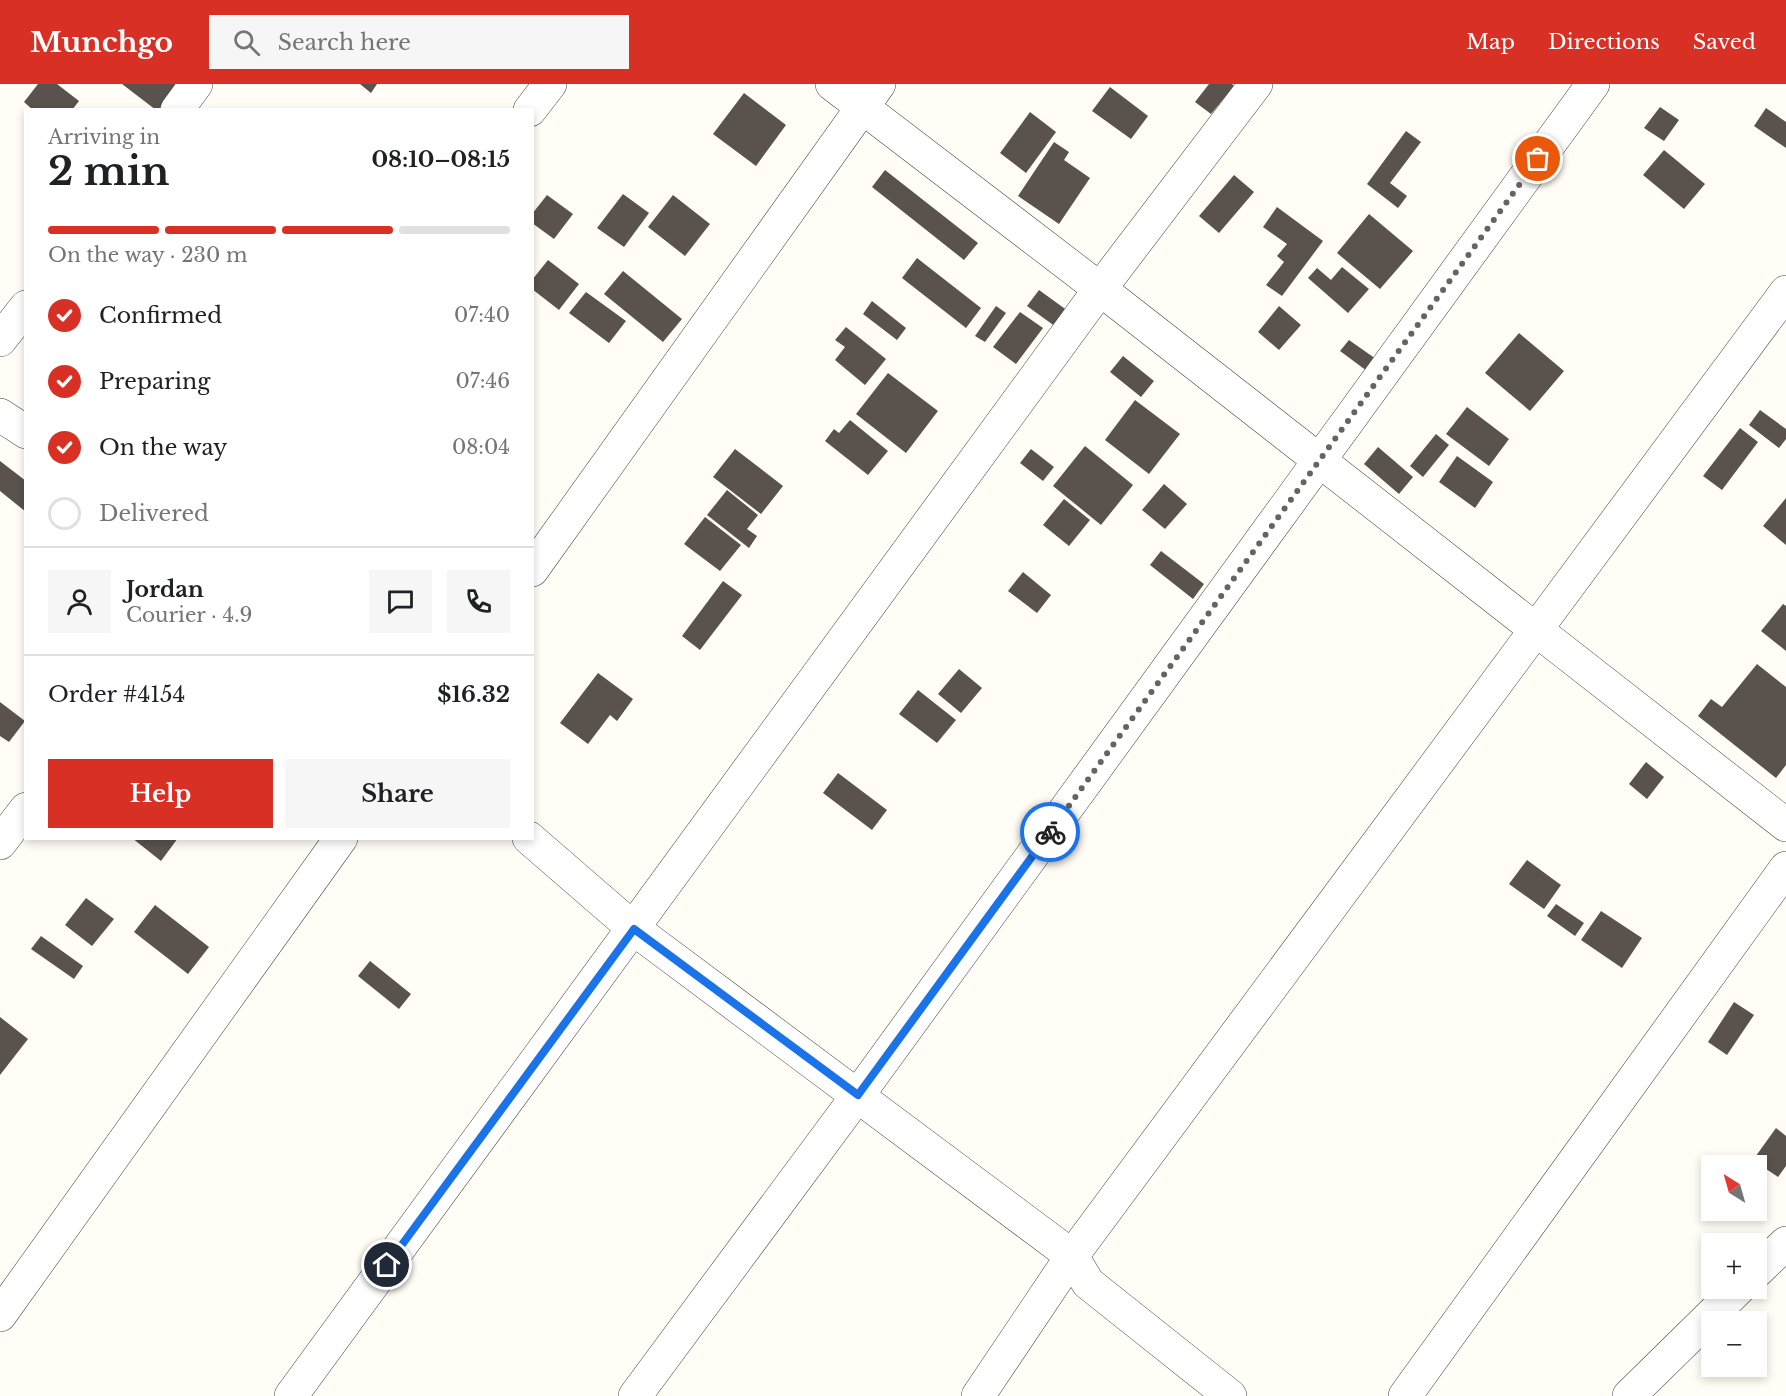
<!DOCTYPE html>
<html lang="en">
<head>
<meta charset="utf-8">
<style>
	:root { --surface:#fff; --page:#f6f6f6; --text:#202124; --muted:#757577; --line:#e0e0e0; --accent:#d93025 }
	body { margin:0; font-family:"Libre Baskerville",serif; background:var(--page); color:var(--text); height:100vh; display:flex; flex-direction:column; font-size:22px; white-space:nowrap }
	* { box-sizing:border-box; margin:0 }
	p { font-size:20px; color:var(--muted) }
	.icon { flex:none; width:33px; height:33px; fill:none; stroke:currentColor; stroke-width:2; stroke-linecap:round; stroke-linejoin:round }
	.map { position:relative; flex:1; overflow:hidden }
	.panel { position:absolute; left:24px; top:24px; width:510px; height:732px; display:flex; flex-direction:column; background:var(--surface); border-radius:0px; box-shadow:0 3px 9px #0003 }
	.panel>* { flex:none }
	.needle { width:39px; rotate:323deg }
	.controls { position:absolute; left:1701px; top:1071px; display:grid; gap:12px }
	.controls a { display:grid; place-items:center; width:66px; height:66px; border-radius:0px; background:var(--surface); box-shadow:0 3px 9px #0003; font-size:30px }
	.pin { position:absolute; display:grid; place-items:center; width:51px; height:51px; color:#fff; margin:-26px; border:3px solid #fff; border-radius:50%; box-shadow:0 2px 6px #0007 }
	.courier { position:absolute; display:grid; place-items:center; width:60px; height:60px; margin:-30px; border:4px solid #1a73e8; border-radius:50%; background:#fff; color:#222; box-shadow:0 2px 8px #0007 }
	.overview em { font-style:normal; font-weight:800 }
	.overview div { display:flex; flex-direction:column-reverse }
	.overview { display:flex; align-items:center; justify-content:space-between; height:102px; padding:0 24px }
	h1 { font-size:39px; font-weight:800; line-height:45px }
	.bar { display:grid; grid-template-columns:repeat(4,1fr); gap:9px 6px; align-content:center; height:72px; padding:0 24px }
	.bar i { height:8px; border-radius:4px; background:var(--line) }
	.bar .current { background:var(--accent) }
	.bar p { grid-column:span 4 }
	.line { display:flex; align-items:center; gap:15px; padding:0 24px; border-top:2px solid var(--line) }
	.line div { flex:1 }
	.round { display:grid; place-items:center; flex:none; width:63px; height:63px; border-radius:0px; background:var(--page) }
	ol { padding:0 24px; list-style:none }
	li { display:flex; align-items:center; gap:18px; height:66px }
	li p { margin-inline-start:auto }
	li .icon { padding:6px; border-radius:50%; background:var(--accent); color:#fff; stroke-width:4 }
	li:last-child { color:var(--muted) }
	li i { width:33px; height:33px; border:3px solid var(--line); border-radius:50% }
	.action { display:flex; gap:12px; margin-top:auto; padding:12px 24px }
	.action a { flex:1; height:69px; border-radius:0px; background:var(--accent); color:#fff; font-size:24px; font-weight:800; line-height:69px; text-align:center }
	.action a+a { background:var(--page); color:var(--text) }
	header { display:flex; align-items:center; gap:36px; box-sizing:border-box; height:84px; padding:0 30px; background:var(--accent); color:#fff }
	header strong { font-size:28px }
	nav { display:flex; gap:33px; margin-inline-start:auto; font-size:21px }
	.search { width:420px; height:54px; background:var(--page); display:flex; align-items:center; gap:15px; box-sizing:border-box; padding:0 21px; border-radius:0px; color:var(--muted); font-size:22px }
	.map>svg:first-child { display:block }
	.building { fill:#5a524d }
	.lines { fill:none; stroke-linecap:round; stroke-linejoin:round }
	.minor-casing { stroke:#444; stroke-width:34 }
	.minor { stroke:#fff; stroke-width:33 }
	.done { stroke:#646461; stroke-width:6; stroke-dasharray:0 10.8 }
	.route { stroke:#1a73e8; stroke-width:8 }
</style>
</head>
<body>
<header>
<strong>Munchgo</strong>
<div class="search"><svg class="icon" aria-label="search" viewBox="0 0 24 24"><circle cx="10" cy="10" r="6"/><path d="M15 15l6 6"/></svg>Search here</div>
<nav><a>Map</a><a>Directions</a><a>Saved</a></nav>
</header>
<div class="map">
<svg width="1786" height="1312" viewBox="0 0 1786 1312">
	<rect width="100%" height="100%" fill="#fffdf5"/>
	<path class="building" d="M38 0H57L79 17 72 26H33L24 18Z
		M122 0H180L161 26H156Z
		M360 0H377L371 9Z
		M1209 0H1232L1234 2 1211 30 1195 18Z
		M1110 3 1148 32 1131 55 1092 27Z
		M744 9 786 41 756 82 713 50Z
		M1660 23 1679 36 1664 57 1644 44Z
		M1766 24 1786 38V64L1754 42Z
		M1030 28 1056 48 1026 89 1000 69Z
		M1406 47 1421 58 1390 99 1407 112 1398 124 1367 100Z
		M1054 58 1069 68 1064 76 1090 94 1059 140 1018 112Z
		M1664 66 1705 100 1684 125 1643 91Z
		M885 86 978 159 964 176 872 103Z
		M1234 91 1254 108 1219 149 1199 132Z
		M623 110 649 129 624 163 597 144Z
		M547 111 573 130 554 155 532 139V130Z
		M673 111 710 140 685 172 648 143Z
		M1277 123 1323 157 1282 212 1266 201 1284 178 1277 172 1287 160 1263 143Z
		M1369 130 1413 167 1380 205 1337 169Z
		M917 174 981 224 966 244 902 194Z
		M548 176 579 200 559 226 532 205V196Z
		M1342 183 1369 205 1348 229 1308 194 1317 184 1331 196Z
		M623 187 682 235 663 258 604 210Z
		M1039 206 1068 227 1056 243 1027 222Z
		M586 208 626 237 609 259 569 229Z
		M872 217 906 244 897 256 863 230Z
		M996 222 1006 229 985 258 975 252Z
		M1279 222 1301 241 1279 266 1258 248Z
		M1020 228 1043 244 1016 280 993 263Z
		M846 243 886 275 865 301 835 276 845 263 835 256Z
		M1519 249 1564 287 1530 327 1485 289Z
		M1349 256 1376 275 1367 287 1340 267Z
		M1123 272 1154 297 1141 313 1110 288Z
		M888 289 938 327 906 369 856 330Z
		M1135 316 1180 350 1149 390 1105 356Z
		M1467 323 1509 355 1489 382 1446 350Z
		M1760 326 1786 345V355L1779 364 1749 341Z
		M850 336 888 367 868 391 825 357 834 345 839 349Z
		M1740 344 1758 358 1722 406 1703 392Z
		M1436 350 1449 361 1423 393 1410 382Z
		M1085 362 1133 401 1101 441 1053 402Z
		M1378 363 1413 393 1399 410 1364 380Z
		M735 365 783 402 761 430 713 393Z
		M1031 365 1054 383 1043 397 1020 379Z
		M1457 372 1493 398 1475 424 1439 398Z
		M0 377 26 397V428L0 407Z
		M1164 400 1187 420 1165 445 1142 426Z
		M727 406 758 431 747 445 757 452 749 464 707 431Z
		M1786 414V461L1763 442Z
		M1064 415 1090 436 1069 462 1043 441Z
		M705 433 741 461 720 487 684 460Z
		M1161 467 1204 500 1193 515 1150 481Z
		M1023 488 1051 511 1037 529 1008 507Z
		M723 497 742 511 700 566 682 552Z
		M1783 520 1786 522V567L1761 547Z
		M1757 580 1786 603V681L1776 694 1698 632 1711 615 1722 623Z
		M959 585 982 604 961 629 938 610Z
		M598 589 633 615 617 637 610 631 588 660 560 639Z
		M918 606 956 636 937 659 899 630Z
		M0 618 25 637 9 658 0 652Z
		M1646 678 1664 693 1647 715 1629 700Z
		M838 689 887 726 872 746 823 709Z
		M132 754H178L161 777Z
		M1527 776 1561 801 1544 825 1509 800Z
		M86 814 114 835 92 862 65 841Z
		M1556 820 1584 839 1575 852 1547 832Z
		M155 821 209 863 188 890 134 848Z
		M1601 827 1642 854 1622 884 1581 856Z
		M41 852 83 882 74 895 31 865Z
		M370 877 411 910 399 925 358 892Z
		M1734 918 1754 931 1727 971 1708 958Z
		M0 933 28 955 0 991Z
		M1776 1044 1786 1052V1082L1778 1093 1753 1076Z"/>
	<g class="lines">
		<defs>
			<path id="minor" d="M832 0 1100 205 1786 741
				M177 26 196 0
				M530 26 550 0
				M0 256 26 223
				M0 331 26 348
				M532 486 879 0
				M529 754 634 845 1072 1172 1088 1199 1230 1312
				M0 759 26 725
				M1756 1188 1786 1159
				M0 1231 341 754
				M291 1312 1100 205 1256 0
				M635 1312 858 1011 1593 0
				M978 1312 1072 1172 1786 208
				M1405 1312 1786 784
				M1629 1312 1739 1204"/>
		</defs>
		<use href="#minor" class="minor-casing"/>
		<use href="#minor" class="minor"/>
	</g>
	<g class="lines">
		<path class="done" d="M1050 748 1538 75"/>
		<path class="route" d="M387 1181 634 845 858 1011 1050 748"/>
	</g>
</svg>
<div class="controls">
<a><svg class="needle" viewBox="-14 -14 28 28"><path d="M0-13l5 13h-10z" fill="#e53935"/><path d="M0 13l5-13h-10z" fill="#757577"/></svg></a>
<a>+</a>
<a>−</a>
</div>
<div class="pin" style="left:1538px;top:75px;background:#ea580c"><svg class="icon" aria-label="bag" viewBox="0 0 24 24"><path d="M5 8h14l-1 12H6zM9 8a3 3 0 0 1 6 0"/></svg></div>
<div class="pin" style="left:387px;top:1181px;background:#1f2937"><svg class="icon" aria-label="home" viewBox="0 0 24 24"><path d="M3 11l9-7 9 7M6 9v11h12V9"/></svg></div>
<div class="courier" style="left:1050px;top:748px"><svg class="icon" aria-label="bike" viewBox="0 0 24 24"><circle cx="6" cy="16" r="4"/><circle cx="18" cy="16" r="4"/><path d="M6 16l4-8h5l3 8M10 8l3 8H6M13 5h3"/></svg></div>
<section class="panel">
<div class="overview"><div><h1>2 min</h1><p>Arriving in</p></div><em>08:10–08:15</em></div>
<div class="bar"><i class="current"></i><i class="current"></i><i class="current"></i><i></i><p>On the way · 230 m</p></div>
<ol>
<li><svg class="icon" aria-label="check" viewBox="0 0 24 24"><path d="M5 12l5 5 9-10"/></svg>Confirmed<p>07:40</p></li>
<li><svg class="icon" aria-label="check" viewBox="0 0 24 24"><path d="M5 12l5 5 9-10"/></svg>Preparing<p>07:46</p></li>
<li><svg class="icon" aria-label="check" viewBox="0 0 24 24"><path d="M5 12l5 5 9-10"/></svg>On the way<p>08:04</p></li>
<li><i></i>Delivered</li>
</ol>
<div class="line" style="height:108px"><a class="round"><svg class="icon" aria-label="person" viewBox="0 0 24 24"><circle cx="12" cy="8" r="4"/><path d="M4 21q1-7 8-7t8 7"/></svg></a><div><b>Jordan</b><p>Courier · 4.9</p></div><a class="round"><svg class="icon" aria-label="chat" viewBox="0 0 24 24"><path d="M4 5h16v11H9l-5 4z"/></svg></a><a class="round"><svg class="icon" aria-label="phone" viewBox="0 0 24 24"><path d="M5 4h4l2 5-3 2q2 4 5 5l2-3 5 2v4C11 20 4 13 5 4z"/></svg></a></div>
<div class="line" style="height:78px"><div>Order #4154</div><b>$16.32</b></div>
<div class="action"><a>Help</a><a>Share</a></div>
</section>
</div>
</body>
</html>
